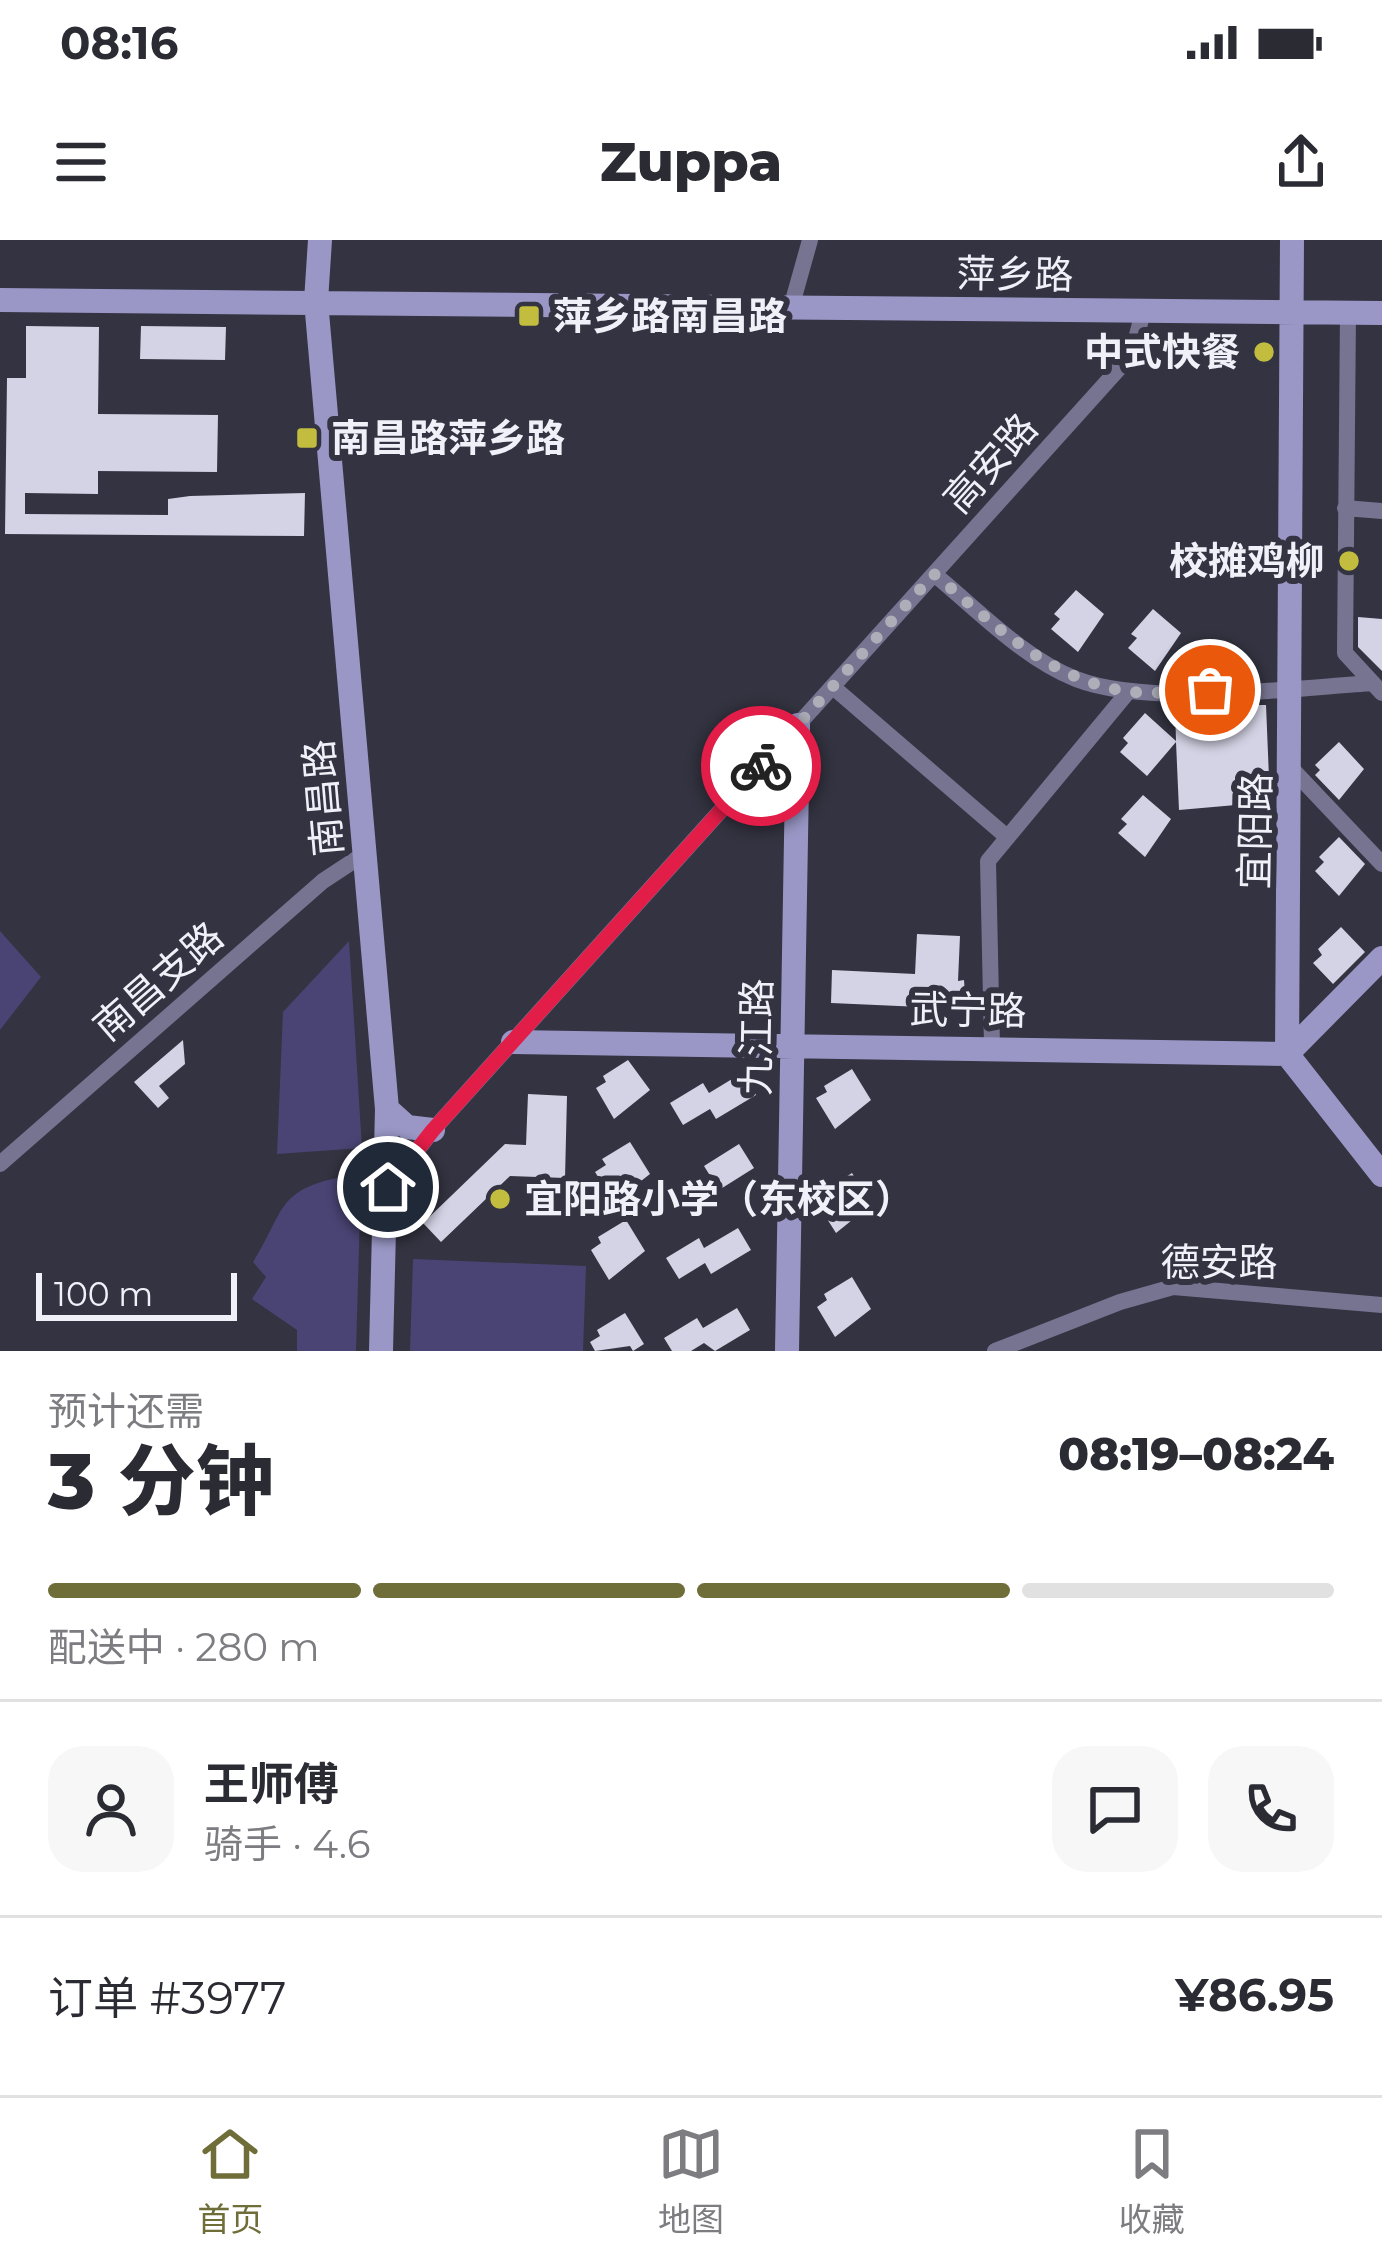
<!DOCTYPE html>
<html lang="zh">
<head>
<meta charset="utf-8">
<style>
	:root { --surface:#fff; --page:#f7f7f7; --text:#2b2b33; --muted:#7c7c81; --line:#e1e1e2; --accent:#6f6d38 }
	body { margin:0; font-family:Montserrat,"Noto Sans SC",sans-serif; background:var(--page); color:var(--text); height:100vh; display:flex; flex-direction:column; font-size:45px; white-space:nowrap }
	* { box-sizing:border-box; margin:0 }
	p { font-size:39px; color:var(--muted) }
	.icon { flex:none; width:66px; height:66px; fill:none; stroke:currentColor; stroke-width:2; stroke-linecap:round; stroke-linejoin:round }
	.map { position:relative; height:1111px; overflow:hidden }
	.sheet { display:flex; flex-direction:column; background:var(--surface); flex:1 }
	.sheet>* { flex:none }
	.scale { position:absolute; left:36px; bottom:30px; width:201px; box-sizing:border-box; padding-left:12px; border:6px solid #f0f0f9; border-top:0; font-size:33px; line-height:42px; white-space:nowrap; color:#f0f0f9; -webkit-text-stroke:9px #333341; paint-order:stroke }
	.pin { position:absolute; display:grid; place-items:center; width:102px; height:102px; color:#fff; margin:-51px; border:6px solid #fff; border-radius:50%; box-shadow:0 3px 12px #0007 }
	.courier { position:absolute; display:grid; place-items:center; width:120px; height:120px; margin:-60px; border:9px solid #e11d48; border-radius:50%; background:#fff; color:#222; box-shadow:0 3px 15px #0007 }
	.summary em { font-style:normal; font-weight:800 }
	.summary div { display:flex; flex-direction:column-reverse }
	.summary { display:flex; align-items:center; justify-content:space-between; height:204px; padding:0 48px }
	h1 { font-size:78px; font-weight:800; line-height:90px }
	.bar { display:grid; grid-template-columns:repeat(4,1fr); gap:18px 12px; align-content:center; height:144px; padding:0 48px }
	.bar i { height:15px; border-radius:9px; background:var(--line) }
	.bar .current { background:var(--accent) }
	.bar p { grid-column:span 4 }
	.line { display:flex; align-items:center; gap:30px; padding:0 48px; border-top:3px solid var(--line) }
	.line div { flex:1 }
	.round { display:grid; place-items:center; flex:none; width:126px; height:126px; border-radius:36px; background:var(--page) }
	.status { display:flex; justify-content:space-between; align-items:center; height:84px; padding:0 60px; background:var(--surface); direction:ltr }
	.status svg { height:33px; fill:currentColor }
	header { display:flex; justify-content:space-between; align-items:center; height:156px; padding:0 48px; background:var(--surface); font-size:54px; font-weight:800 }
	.tabs { display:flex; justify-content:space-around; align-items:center; height:168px; border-top:3px solid var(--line); background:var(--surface); font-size:33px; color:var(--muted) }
	.tabs a { display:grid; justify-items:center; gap:6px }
	.tabs .current { color:var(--accent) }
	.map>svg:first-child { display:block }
	.green { fill:#494473 }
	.building { fill:#d4d3e5 }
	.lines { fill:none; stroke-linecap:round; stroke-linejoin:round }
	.street { stroke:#767491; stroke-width:16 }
	.secondary { stroke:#9a97c6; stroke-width:24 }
	.done { stroke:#aeaeb9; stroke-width:12; stroke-dasharray:0 21.6 }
	.route { stroke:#e11d48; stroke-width:15 }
	.poi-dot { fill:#c2bd3f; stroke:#333341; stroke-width:4.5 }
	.labels { text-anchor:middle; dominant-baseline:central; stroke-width:12; stroke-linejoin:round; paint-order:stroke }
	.street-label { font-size:39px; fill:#f0f0f9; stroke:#333341 }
	.poi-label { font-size:39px; font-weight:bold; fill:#f0f0f9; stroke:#333341; text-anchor:start }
</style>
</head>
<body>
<div class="status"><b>08:16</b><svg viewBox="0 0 49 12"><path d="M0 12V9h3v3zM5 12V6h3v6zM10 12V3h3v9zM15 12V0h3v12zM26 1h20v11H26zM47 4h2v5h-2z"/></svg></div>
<header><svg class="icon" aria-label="menu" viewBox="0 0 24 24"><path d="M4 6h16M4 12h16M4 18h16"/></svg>Zuppa<svg class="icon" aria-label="share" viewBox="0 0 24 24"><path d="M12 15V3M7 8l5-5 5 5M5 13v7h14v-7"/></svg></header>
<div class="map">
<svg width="1382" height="1111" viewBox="0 0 1382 1111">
	<rect width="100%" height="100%" fill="#333341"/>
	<path class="green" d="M0 691 41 737 0 790Z
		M349 701 362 908 277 914 283 772Z
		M342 937 361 938 356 1111H297V1090L252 1059 266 1037 253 1022C285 972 275 950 342 937Z
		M413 1019 586 1026 583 1111H410Z"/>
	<path class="building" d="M26 86 99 87 98 174 218 175 217 232 98 231V254L25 253V274L168 275V259L190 256 305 253 304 296 5 294 7 138H26Z
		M141 86 226 87 225 120 140 119Z
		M1076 350 1104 374 1078 412 1051 389 1060 379 1054 374Z
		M1153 369 1181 393 1155 431 1128 408 1137 398 1131 394Z
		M1358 377 1382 379V431L1358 407Z
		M1252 465H1266L1270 562 1179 570 1176 502 1147 536 1120 512 1128 503 1123 498 1145 473 1176 501 1175 466Z
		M1339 502 1364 529 1339 560 1315 535 1320 530 1315 525Z
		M1143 555 1171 579 1145 617 1118 593 1127 584 1121 579Z
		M1339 597 1365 624 1339 656 1315 631 1324 622 1319 617Z
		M1341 687 1365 712 1333 744 1313 723 1322 715 1318 709Z
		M917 694 960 696 958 741 964 740 966 769 831 763 832 730 915 734Z
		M183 800 185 824 159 846 169 858 158 868 134 842Z
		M628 820 650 850 614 879 596 848 606 842 603 836Z
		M852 829 871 860 835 889 816 858 827 852 824 846Z
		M742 833 756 855 716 879 710 869 683 885 670 863 703 843 709 853Z
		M528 854 567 856 565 938 510 936 441 1002 423 983 505 904 526 905Z
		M630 902 650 934 614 962 595 932 606 925 602 919Z
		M739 904 754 928 719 950 704 926Z
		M852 933 872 964 836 993 817 963 828 956 825 950Z
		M626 980 645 1011 609 1040 591 1010 601 1003 598 997Z
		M738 988 751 1010 711 1034 705 1023 679 1039 666 1018 699 998 704 1008Z
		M852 1037 871 1069 835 1097 817 1067 827 1060 824 1054Z
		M737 1068 750 1090 715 1111 704 1103 691 1111H672L664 1098 697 1078 703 1088Z
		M625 1073 644 1104 633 1111 630 1106 595 1111 590 1102 600 1096 597 1090Z"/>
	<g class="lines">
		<path class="street" d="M791 68 810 0
			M1348 73 1345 413 1382 453
			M1345 268 1382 271
			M934 334C978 370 1023 418 1076 439 1147 467 1295 448 1373 443
			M833 447 1007 597
			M1292 529 1382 624
			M992 805 988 621 1128 452
			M0 924 323 641 364 614
			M388 947 433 890 1132 114 1143 72
			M995 1111 1120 1062 1173 1047 1382 1065"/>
		<path class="secondary" d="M320 0 316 61 387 869 381 1111
			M1292 0 1287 814 1382 935
			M0 60 1382 73
			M513 802 1287 814 1382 718
			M387 869 407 887 433 890
			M787 1111 798 485"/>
	</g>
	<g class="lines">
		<path class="done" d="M761 526 934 334C992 382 1048 439 1125 451 1152 455 1183 451 1210 450"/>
		<path class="route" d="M388 947 433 890 761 526"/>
	</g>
	<g class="poi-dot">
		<rect x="517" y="64" width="24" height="24" rx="6"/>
		<circle cx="1264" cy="112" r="12"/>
		<rect x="295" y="186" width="24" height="24" rx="6"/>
		<circle cx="1349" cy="321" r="12"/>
		<circle cx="500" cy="959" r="12"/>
	</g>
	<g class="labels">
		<g class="street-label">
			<text transform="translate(1015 34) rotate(1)">萍乡路</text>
			<text transform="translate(990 223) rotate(-48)">高安路</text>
			<text transform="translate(323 558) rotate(-95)">南昌路</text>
			<text transform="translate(1255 591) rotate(-89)">宜阳路</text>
			<text transform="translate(158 741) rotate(-41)">南昌支路</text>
			<text transform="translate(968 770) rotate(1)">武宁路</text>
			<text transform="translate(756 797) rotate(-89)">九江路</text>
			<text x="1219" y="1022">德安路</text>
		</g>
		<g class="poi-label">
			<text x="553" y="76">萍乡路南昌路</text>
			<text x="1240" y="112" text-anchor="end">中式快餐</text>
			<text x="331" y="198">南昌路萍乡路</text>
			<text x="1325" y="321" text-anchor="end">校摊鸡柳</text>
			<text x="524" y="959">宜阳路小学（东校区）</text>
		</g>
	</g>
</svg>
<div class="scale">100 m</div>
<div class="pin" style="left:1210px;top:450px;background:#ea580c"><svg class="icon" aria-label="bag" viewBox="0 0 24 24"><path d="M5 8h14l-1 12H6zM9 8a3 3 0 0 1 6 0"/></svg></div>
<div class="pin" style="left:388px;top:947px;background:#1f2937"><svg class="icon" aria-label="home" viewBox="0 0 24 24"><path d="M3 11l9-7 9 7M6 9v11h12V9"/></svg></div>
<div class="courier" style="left:761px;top:526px"><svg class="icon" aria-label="bike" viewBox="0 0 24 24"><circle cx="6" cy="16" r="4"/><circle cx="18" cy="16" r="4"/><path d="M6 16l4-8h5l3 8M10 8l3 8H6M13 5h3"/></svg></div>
</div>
<section class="sheet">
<div class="summary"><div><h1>3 分钟</h1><p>预计还需</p></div><em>08:19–08:24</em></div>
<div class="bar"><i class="current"></i><i class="current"></i><i class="current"></i><i></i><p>配送中 · 280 m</p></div>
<div class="line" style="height:216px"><a class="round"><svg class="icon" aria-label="person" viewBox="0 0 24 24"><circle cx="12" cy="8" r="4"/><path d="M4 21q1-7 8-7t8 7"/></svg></a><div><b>王师傅</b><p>骑手 · 4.6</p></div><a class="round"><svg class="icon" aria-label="chat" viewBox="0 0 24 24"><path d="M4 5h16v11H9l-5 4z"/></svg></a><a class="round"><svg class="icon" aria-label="phone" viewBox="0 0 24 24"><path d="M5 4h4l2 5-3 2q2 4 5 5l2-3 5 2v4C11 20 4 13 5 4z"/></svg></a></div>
<div class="line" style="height:156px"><div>订单 #3977</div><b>¥86.95</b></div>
</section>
<nav class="tabs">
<a class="current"><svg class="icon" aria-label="home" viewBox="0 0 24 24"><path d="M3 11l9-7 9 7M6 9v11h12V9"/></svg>首页</a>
<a><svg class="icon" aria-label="map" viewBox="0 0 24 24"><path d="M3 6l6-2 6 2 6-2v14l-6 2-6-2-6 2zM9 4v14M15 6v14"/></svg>地图</a>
<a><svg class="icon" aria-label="saved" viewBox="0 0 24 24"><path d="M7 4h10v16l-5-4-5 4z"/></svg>收藏</a>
</nav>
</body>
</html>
